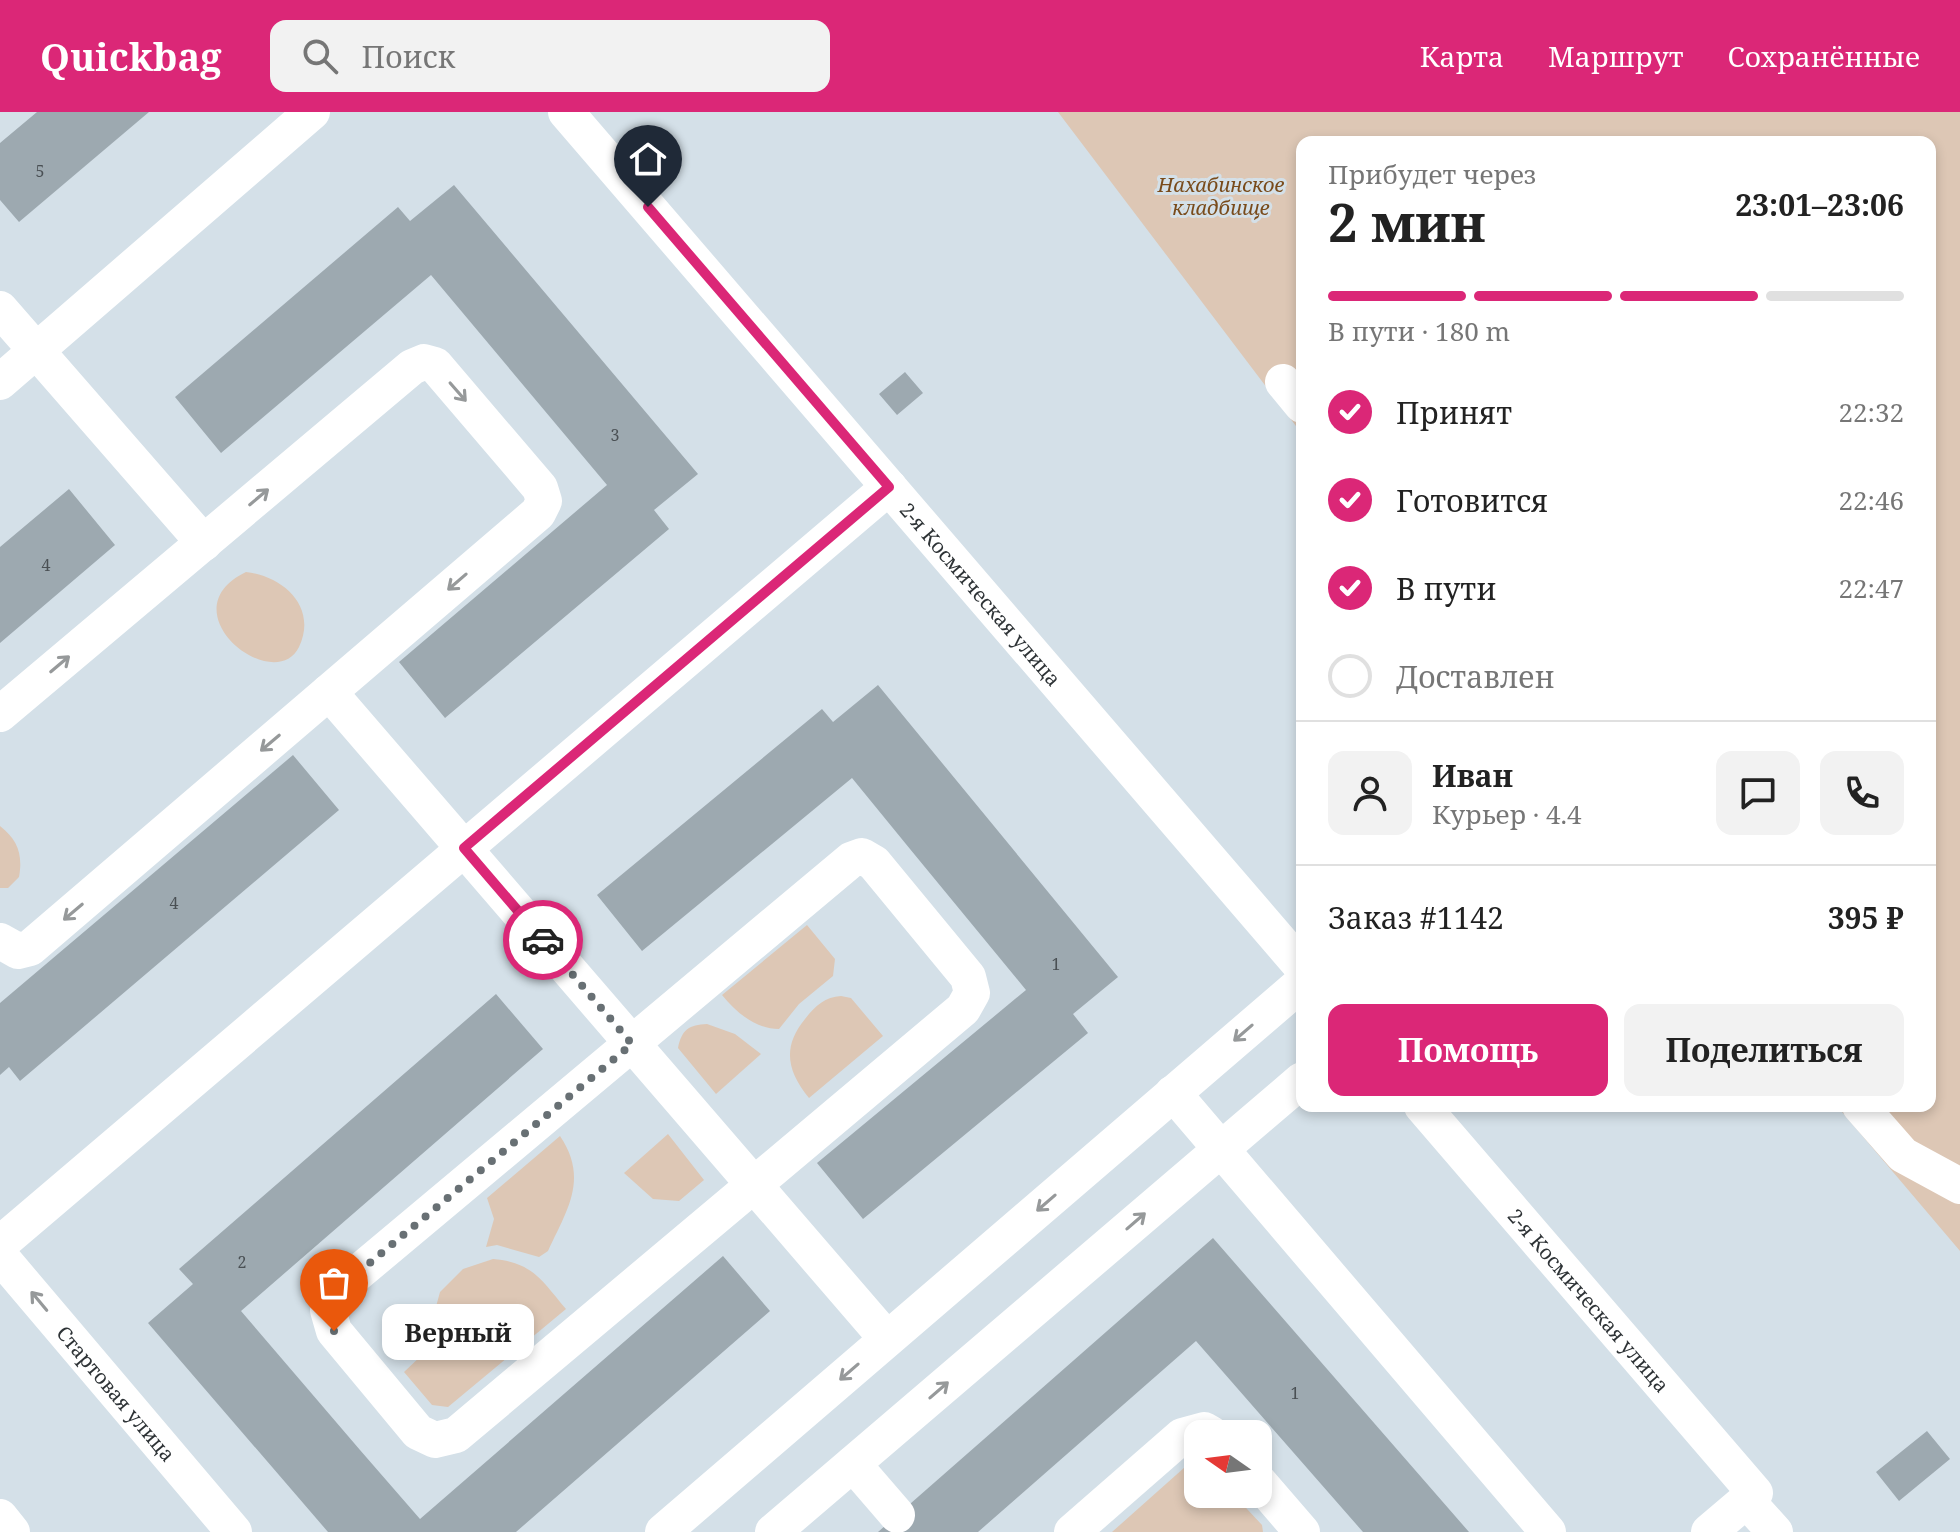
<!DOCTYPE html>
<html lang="ru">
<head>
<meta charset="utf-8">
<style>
	:root { --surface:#fff; --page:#f2f2f2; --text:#222; --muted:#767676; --line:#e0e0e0; --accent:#db2777 }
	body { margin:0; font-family:"Noto Serif",serif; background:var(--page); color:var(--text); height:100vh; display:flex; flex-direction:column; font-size:30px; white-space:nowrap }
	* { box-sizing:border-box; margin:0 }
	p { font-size:26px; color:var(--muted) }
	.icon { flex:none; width:44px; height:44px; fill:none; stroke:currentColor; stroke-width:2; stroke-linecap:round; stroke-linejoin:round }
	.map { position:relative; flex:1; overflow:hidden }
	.drawer { position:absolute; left:1296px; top:24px; width:640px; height:976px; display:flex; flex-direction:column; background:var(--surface); border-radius:16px; box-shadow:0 4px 12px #0003 }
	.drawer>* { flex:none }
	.needle { width:52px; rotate:284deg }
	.buttons { position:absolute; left:1184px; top:1308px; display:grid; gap:16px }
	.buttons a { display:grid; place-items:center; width:88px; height:88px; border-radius:16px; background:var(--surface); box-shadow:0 4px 12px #0003; font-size:40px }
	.pin { position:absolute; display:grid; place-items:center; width:68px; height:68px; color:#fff; margin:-82px -34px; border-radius:50% 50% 50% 0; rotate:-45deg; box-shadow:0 0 8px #0007 }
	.pin .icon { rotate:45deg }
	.courier { position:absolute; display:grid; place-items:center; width:80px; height:80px; margin:-40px; border:6px solid #db2777; border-radius:50%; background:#fff; color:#222; box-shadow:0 2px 10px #0007 }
	.bubble { position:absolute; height:56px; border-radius:16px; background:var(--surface); box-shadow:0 4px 12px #0003; font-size:26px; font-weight:700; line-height:56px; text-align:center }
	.summary em { font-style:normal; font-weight:700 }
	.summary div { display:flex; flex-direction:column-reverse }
	.summary { display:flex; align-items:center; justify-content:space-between; height:136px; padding:0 32px }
	h1 { font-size:52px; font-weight:700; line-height:60px }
	.bar { display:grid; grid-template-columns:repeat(4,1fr); gap:12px 8px; align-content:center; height:96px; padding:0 32px }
	.bar i { height:10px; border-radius:6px; background:var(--line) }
	.bar .selected { background:var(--accent) }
	.bar p { grid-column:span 4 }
	.line { display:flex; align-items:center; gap:20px; padding:0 32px; border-top:2px solid var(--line) }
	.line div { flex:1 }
	.round { display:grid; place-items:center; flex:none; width:84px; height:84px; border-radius:16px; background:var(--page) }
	ol { padding:0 32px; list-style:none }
	li { display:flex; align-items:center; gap:24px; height:88px }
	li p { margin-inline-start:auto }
	li .icon { padding:8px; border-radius:50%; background:var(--accent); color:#fff; stroke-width:4 }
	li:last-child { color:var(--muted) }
	li i { width:44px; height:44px; border:4px solid var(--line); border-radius:50% }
	.cta { display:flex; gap:16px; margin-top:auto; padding:16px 32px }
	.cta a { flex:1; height:92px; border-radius:16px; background:var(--accent); color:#fff; font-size:32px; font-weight:700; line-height:92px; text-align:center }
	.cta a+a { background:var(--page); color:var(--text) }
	header { display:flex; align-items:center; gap:48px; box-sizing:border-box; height:112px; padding:0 40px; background:var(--accent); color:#fff }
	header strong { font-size:38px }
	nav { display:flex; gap:44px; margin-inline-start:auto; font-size:28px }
	.search { width:560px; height:72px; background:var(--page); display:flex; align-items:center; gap:20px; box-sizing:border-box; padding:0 28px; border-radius:16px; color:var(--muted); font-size:30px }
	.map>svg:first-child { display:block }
	.green { fill:#ddc7b5 }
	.building { fill:#9da9b0 }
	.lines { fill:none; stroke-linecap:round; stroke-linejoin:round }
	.minor { stroke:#fff; stroke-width:36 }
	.oneway { stroke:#96999a }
	.done { stroke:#687074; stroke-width:8; stroke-dasharray:0 14.4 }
	.route { stroke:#db2777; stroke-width:10 }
	.labels { text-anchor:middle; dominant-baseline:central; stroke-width:6; stroke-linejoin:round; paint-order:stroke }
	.number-label { font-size:16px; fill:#4a5054 }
	.park-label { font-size:20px; font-style:italic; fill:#794b1b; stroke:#d4e0e8 }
	.street-label { font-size:20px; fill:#2e3336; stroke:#d4e0e8 }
</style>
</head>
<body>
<header>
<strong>Quickbag</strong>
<div class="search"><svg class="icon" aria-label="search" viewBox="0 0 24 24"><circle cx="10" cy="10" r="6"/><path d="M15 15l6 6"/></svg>Поиск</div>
<nav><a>Карта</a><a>Маршрут</a><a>Сохранённые</a></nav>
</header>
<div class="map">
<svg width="1960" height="1420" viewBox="0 0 1960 1420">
	<rect width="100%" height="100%" fill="#d4e0e8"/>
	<path class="green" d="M1058 0H1960V1139L1837 994H1930V30H1302V322Z
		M246 460C283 464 318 495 299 535 274 585 165 499 246 460Z
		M0 714C18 728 23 743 19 765L8 776H0Z
		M807 813 835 847 833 864 799 892 779 917C755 917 736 900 722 883Z
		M841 884 851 886 883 924 809 986C787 959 782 935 805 907 815 894 825 885 841 884Z
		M707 912 735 922 761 942 716 982 678 936C682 917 689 913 707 912Z
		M668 1022 704 1068 679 1089 653 1087 624 1061Z
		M560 1024C589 1067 567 1098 548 1139L539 1145 497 1133 486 1135 494 1107 487 1086Z
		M493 1147C533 1150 542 1169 566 1197L448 1295 432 1293 404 1260 423 1242 440 1180 463 1157Z
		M1197 1351 1198 1382H1233L1262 1413 1263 1420H1112L1185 1355Z"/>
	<path class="building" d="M37 0H149L19 110 0 88V31Z
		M454 73 698 362 654 398 669 417 445 606 399 550 607 373 431 163 221 341 175 285 398 95 410 109Z
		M905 260 923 281 897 303 879 282Z
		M69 377 115 433 0 531V435Z
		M878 573 1118 865 1073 902 1088 921 863 1107 817 1051 1026 878 910 737 852 666 642 839 597 783 822 597 833 610Z
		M293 643 339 698 20 969 9 955 0 963V891Z
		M496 882 543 937 241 1199 360 1338 420 1407 723 1144 770 1199 516 1420H328L148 1211 193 1172 179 1157Z
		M1213 1126 1469 1420H1363L1196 1229 978 1420H878Z
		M1927 1319 1950 1347 1899 1389 1876 1360Z"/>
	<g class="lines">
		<g class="minor">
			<path id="s1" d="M566 0 1302 855"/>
			<path d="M0 197 204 431"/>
			<path d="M0 270 312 0"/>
			<path d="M1283 270 1302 293"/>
			<path d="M329 580 887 1227"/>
			<path d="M0 602 412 255 424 250 435 253 540 376 544 389 538 401 30 836 18 839 0 829"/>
			<path d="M862 744 874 751 968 865 972 881 963 897 456 1323 435 1328 418 1320 334 1219 328 1198 341 1175 851 748Z"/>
			<path d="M1173 981 1548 1420"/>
			<path id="s2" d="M1422 994 1755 1381 1709 1420"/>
			<path d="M1860 994 1903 1043 1960 1074"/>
			<path d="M0 1132 889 375"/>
			<path id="s3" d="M0 1144 234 1420"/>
			<path d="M853 1352 897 1403"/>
			<path d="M1258 1369 1302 1420"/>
			<path d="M1746 1388 1775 1420"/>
			<path d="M0 1405 12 1420"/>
			<path d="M663 1420 1302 871"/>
			<path d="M773 1420 1302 968"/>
			<path d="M1072 1420 1182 1324 1204 1318 1211 1322"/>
		</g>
	</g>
	<defs><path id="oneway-shaft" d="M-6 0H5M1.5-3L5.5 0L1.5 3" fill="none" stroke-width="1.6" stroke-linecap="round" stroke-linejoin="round" transform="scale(2)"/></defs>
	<g class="oneway">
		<use href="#oneway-shaft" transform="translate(458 280) rotate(49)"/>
		<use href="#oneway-shaft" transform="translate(259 385) rotate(-40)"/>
		<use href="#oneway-shaft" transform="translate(457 470) rotate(139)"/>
		<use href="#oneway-shaft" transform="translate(60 552) rotate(-40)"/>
		<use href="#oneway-shaft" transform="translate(270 631) rotate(140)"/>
		<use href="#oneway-shaft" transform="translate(73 800) rotate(140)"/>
		<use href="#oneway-shaft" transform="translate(1243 921) rotate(139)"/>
		<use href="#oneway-shaft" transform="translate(1046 1091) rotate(139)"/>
		<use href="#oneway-shaft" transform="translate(1136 1109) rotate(-41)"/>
		<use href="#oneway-shaft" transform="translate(39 1189) rotate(-130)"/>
		<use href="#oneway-shaft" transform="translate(849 1260) rotate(139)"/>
		<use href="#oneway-shaft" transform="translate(939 1278) rotate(-41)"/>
	</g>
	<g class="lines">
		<path class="done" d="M334 1219 328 1198 341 1175 632 932 543 828"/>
		<path class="route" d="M543 828 464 736 889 375 648 95"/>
	</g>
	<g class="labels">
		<g class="number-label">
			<text x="40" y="59">5</text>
			<text x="615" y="323">3</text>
			<text x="46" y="453">4</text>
			<text x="174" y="791">4</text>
			<text x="1056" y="852">1</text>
			<text x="242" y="1150">2</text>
			<text x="1295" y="1281">1</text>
		</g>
		<g class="park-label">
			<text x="1221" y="72">Нахабинское<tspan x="1221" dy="23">кладбище</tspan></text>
		</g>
		<g class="street-label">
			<text stroke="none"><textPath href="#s1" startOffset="636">2-я Космическая улица</textPath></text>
			<text stroke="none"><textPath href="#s2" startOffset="256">2-я Космическая улица</textPath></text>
			<text stroke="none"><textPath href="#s3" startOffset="180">Стартовая улица</textPath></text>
		</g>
	</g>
</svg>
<div class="buttons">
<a><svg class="needle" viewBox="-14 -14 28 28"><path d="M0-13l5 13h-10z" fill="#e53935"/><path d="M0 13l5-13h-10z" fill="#767676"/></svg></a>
</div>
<div class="pin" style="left:334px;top:1219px;background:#ea580c"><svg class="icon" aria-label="bag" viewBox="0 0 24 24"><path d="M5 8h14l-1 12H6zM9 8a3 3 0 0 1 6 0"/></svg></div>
<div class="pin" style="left:648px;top:95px;background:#1f2937"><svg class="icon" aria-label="home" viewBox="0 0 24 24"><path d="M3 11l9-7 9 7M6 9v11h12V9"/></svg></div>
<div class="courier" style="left:543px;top:828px"><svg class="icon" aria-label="car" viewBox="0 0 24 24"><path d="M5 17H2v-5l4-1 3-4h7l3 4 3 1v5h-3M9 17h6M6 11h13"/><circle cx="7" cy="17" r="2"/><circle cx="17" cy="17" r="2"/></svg></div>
<div class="bubble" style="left:382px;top:1192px;width:152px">Верный</div>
<section class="drawer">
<div class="summary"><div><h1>2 мин</h1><p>Прибудет через</p></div><em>23:01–23:06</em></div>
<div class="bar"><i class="selected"></i><i class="selected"></i><i class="selected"></i><i></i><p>В пути · 180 m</p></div>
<ol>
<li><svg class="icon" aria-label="check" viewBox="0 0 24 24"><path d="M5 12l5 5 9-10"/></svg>Принят<p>22:32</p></li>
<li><svg class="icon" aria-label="check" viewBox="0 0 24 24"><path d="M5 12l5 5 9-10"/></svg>Готовится<p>22:46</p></li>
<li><svg class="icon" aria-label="check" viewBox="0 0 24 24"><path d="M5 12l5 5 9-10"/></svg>В пути<p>22:47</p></li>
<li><i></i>Доставлен</li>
</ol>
<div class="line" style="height:144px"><a class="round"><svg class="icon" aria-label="person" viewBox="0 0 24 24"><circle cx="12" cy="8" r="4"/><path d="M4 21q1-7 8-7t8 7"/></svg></a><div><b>Иван</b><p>Курьер · 4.4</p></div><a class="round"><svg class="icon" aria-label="chat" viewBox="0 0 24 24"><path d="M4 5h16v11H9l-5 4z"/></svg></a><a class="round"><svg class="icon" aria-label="phone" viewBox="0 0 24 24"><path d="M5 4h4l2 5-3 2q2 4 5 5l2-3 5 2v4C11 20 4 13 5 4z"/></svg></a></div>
<div class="line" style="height:104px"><div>Заказ #1142</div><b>395 ₽</b></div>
<div class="cta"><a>Помощь</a><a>Поделиться</a></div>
</section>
</div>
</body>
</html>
